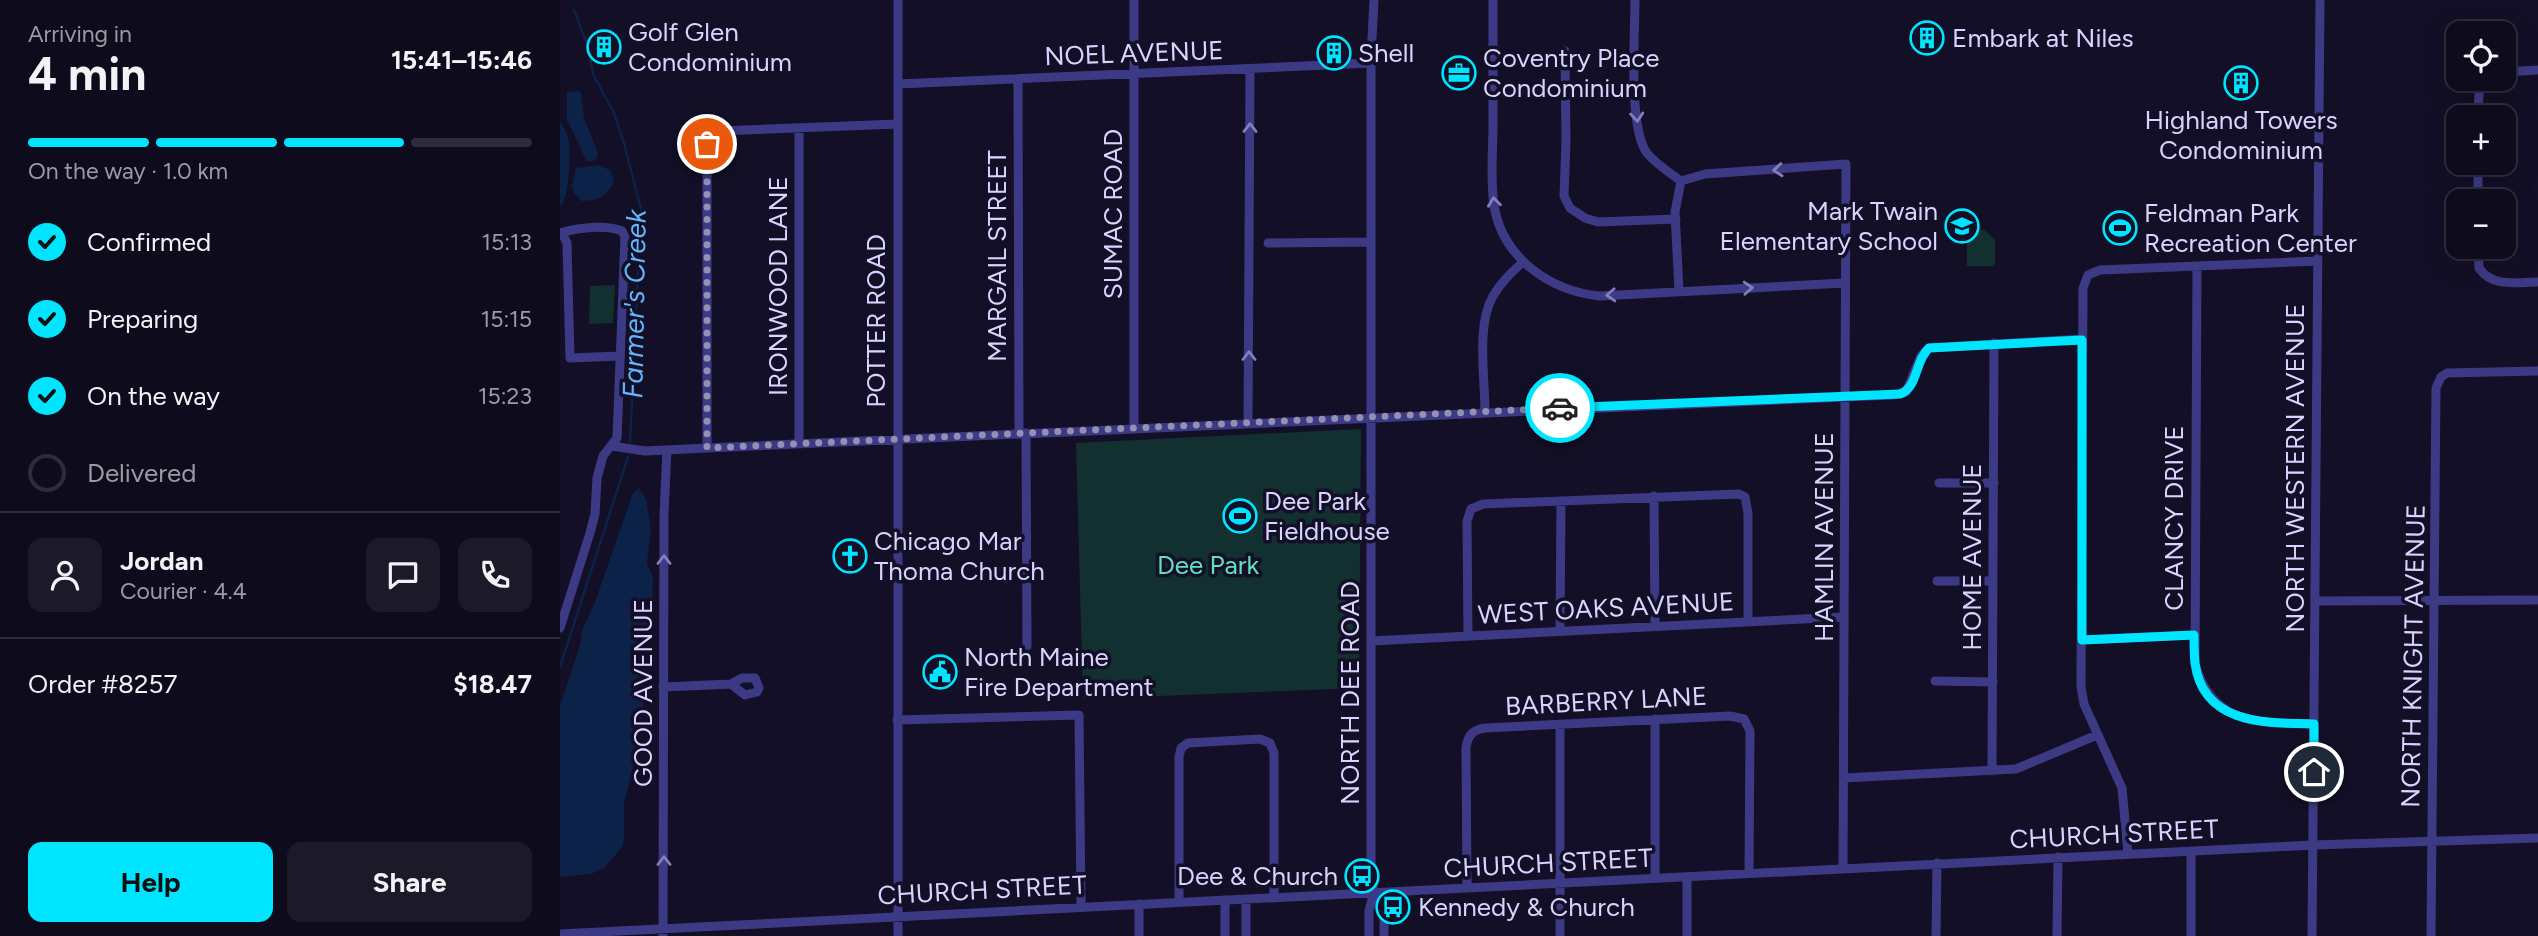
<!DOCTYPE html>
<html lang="en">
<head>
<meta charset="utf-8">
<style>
	:root { --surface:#0e0b1c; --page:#1c1929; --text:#f1f3f6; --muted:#9b9ba3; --line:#2e2b3b; --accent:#00e5ff }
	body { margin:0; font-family:Figtree,sans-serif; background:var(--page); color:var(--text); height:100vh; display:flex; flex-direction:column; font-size:26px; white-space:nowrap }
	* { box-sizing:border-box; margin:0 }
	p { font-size:23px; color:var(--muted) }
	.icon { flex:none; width:38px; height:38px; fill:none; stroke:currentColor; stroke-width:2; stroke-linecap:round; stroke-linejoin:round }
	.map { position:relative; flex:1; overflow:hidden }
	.panel { display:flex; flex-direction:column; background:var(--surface); width:560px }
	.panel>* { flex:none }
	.controls { position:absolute; left:1886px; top:21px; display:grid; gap:14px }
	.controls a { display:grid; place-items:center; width:70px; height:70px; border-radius:14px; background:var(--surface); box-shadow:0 7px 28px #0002,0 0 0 2px var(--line); font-size:35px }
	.pin { position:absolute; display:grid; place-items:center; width:60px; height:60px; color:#fff; margin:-30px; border:4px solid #fff; border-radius:50%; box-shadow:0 2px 7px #0007 }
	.courier { position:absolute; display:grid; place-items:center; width:70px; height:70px; margin:-35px; border:5px solid #00e5ff; border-radius:50%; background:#fff; color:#222; box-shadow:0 2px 9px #0007 }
	.head em { font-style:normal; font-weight:700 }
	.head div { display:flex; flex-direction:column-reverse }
	.head { display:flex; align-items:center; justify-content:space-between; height:119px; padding:0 28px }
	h1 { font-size:46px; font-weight:700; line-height:52px }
	.bar { display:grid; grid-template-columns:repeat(4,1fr); gap:10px 7px; align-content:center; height:84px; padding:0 28px }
	.bar i { height:9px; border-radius:5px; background:var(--line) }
	.bar .active { background:var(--accent) }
	.bar p { grid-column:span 4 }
	.line { display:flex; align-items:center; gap:18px; padding:0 28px; border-top:2px solid var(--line) }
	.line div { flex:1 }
	.round { display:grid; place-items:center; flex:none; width:74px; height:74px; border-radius:14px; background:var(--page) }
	ol { padding:0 28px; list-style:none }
	li { display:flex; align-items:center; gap:21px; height:77px }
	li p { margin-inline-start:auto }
	li .icon { padding:7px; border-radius:50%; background:var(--accent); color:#111; stroke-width:4 }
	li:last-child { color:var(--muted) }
	li i { width:38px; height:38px; border:4px solid var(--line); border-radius:50% }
	.action { display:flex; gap:14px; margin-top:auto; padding:14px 28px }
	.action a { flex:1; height:80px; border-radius:14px; background:var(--accent); color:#111; font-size:28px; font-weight:700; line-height:80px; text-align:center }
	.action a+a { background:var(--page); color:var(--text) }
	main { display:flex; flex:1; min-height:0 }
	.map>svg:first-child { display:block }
	.green { fill:#12302f }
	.water { fill:#0c2248 }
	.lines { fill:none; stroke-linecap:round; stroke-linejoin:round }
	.stream { stroke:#0c2248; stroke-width:2.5 }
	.minor { stroke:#3d3a85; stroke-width:9 }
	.oneway { stroke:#837fbc }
	.done { stroke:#948fb3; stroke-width:7; stroke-dasharray:0 12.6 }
	.route { stroke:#00e5ff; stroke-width:9 }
	.labels { text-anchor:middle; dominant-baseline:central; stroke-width:7; stroke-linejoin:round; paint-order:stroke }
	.poi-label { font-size:26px; fill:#d9d4ff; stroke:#130f26; text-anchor:start }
	.street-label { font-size:26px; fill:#d9d4ff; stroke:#130f26 }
	.park-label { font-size:26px; fill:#5fe0c0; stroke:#130f26 }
	.water-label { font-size:28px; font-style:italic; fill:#62b6ff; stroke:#130f26 }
</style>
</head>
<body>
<main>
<section class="panel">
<div class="head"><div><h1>4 min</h1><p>Arriving in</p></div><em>15:41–15:46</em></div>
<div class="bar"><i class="active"></i><i class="active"></i><i class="active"></i><i></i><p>On the way · 1.0 km</p></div>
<ol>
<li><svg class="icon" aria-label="check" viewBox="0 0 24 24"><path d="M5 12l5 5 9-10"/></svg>Confirmed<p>15:13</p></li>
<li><svg class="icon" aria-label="check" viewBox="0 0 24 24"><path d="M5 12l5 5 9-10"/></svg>Preparing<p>15:15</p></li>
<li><svg class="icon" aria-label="check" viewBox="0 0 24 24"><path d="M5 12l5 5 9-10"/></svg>On the way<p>15:23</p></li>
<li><i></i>Delivered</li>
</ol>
<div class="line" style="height:126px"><a class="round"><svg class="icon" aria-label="person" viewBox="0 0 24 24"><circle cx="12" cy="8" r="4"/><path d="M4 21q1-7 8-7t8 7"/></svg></a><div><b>Jordan</b><p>Courier · 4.4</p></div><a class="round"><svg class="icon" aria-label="chat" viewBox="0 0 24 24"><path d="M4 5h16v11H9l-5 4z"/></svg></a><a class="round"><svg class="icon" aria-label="phone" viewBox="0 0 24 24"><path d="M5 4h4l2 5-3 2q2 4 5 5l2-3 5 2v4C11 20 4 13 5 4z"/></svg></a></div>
<div class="line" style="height:91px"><div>Order #8257</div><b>$18.47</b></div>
<div class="action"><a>Help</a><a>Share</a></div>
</section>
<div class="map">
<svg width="1978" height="936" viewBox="0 0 1978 936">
	<rect width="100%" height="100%" fill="#130f26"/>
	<path class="green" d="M1425 230 1435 240V264L1433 266H1407V231Z
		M55 285 53 323 29 324 30 286Z
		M801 429 799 688 523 699 516 443Z"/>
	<path class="water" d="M18 91 21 93 24 118 38 153 36 160 29 162 26 160 7 119V92Z
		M0 121C3 127 8 134 9 141 10 156 10 196 0 207Z
		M38 165 50 170 54 181C47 196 38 201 22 201L14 193 12 186 16 168Z
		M79 488 86 499 91 529 87 563 93 577 92 618 87 640 89 661 77 751 64 804V840L62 847 44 868 31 874 0 877V706L20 645 23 628 35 602 73 493Z"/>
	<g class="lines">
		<path class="stream" d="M14 10 28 47 33 74 54 113 64 143 81 209 70 442
			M0 667 68 457"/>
		<path class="minor" d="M814 0 811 58V877L814 892 824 911V936
			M933 0C933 41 933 83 933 124 933 150 930 179 934 205 942 257 989 291 1040 296L1285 283
			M1075 0C1075 34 1068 128 1087 153 1096 164 1110 173 1121 181
			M1005 51 1006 141 1004 196 1010 208 1025 218 1038 222 1116 219
			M1944 72 1978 70
			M458 79 459 433
			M338 84 811 63
			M1918 117 1919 92 1929 79
			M1121 181 1145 174 1286 164 1283 869
			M1918 201V163
			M0 233C18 228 44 224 62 231L65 237 57 438 43 456 37 478 35 514 30 533 0 628
			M2 233 7 243 10 358 60 356
			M708 243 811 242
			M1918 247 1919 268C1932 288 1958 282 1978 282
			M1637 266 1635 664C1653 726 1700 723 1754 724
			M1119 291 1115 212 1121 181
			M925 412C925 378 916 325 933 296 941 282 952 272 963 262
			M688 424 690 69
			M574 429V0
			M466 433 467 646
			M239 444V128
			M52 446 85 451 147 448 1332 395 1346 392 1361 356 1369 348 1522 339
			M147 448V144L150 135 158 131 337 124
			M1379 483H1434
			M1094 496 1095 626
			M1377 581H1433
			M1755 601 1978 600
			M1000 631 1001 501
			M908 636 907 521 911 509 923 504 1179 494 1185 497 1188 513V622
			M1522 640 1634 635
			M811 641 1284 617
			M1375 681 1433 682
			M103 687 171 684 185 695 197 692 199 688 195 678H182L171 684
			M1095 719V878
			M337 720 519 715 521 906
			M1000 724V936
			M1432 771 1434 343
			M1284 778 1456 769 1537 735
			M1568 854 1562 788 1524 704 1521 687 1523 288 1528 275 1540 270 1758 261
			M907 887 906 748C908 735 912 730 925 728L1170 716 1184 719 1190 731 1189 873
			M686 899V936
			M665 900V936
			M619 901V757L621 748 628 743 700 739 710 743 714 753V897
			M579 904V936
			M0 934 1753 845 1978 838
			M103 936 104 514 107 450
			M338 936V0
			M809 936V911L814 892
			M1127 936V877
			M1376 936 1377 863
			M1497 936 1498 857
			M1631 936V851
			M1752 936 1760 0
			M1871 936 1876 388 1881 377 1887 373 1978 371"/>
	</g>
	<defs><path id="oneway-chevron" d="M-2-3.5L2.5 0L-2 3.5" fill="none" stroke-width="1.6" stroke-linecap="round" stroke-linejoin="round" transform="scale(1.75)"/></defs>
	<g class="oneway">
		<use href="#oneway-chevron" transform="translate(1077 117) rotate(85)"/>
		<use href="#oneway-chevron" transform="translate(690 128) rotate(-90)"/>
		<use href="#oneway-chevron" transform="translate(1218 170) rotate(175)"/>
		<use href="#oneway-chevron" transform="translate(934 202) rotate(-97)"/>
		<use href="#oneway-chevron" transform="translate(1188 288) rotate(-3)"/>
		<use href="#oneway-chevron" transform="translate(1051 295) rotate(177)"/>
		<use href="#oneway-chevron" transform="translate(689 356) rotate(-90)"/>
		<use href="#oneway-chevron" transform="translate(104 560) rotate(-90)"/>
		<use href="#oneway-chevron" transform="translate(104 861) rotate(-90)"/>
	</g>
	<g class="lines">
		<path class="done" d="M147 144V448L1000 408"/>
		<path class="route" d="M1000 408 1340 394C1358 388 1355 360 1369 348L1522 340V640L1634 635C1634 644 1634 653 1635 663 1643 725 1706 723 1754 724V772"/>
	</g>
	<defs>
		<symbol id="building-ring" viewBox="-11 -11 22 22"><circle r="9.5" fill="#130f26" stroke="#00e5ff" stroke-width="1.5"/><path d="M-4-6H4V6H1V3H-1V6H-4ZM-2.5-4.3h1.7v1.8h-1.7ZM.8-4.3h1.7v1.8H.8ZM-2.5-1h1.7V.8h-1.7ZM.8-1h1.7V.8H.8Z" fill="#00e5ff"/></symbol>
		<symbol id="office-ring" viewBox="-11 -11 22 22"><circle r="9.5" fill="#130f26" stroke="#00e5ff" stroke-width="1.5"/><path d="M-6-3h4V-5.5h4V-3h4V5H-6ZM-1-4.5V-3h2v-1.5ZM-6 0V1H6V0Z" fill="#00e5ff"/></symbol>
		<symbol id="school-ring" viewBox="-11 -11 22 22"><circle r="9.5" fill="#130f26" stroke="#00e5ff" stroke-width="1.5"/><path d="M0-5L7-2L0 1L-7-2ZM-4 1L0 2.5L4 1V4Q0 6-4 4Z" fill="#00e5ff"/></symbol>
		<symbol id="stadium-ring" viewBox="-11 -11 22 22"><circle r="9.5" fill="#130f26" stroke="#00e5ff" stroke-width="1.5"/><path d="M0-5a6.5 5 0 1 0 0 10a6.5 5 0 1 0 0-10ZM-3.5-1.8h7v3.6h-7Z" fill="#00e5ff"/></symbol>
		<symbol id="church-ring" viewBox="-11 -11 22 22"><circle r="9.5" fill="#130f26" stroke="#00e5ff" stroke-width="1.5"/><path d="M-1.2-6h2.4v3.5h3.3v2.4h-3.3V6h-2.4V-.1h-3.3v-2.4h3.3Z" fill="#00e5ff"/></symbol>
		<symbol id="civic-ring" viewBox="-11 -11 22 22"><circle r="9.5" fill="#130f26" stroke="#00e5ff" stroke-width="1.5"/><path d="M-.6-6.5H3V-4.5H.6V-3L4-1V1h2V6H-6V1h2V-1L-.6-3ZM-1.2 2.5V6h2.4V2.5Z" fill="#00e5ff"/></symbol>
		<symbol id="bus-ring" viewBox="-11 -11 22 22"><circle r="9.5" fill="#130f26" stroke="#00e5ff" stroke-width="1.5"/><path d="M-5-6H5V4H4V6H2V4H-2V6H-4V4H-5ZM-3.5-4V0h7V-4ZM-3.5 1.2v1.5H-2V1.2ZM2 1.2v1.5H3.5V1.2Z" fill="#00e5ff"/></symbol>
	</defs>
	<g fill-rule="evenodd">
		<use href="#building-ring" x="1348" y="19" width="38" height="38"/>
		<use href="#building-ring" x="25" y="28" width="38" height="38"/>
		<use href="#building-ring" x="755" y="34" width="38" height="38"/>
		<use href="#office-ring" x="880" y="54" width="38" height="38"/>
		<use href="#building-ring" x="1662" y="64" width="38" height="38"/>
		<use href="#school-ring" x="1383" y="207" width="38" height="38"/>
		<use href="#stadium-ring" x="1541" y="209" width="38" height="38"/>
		<use href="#stadium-ring" x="661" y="497" width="38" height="38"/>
		<use href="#church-ring" x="271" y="537" width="38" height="38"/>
		<use href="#civic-ring" x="361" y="653" width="38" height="38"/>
		<use href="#bus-ring" x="783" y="857" width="38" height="38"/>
		<use href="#bus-ring" x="814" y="888" width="38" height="38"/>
	</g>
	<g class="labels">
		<g class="poi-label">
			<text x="68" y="32">Golf Glen<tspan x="68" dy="30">Condominium</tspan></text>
			<text x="1392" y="38">Embark at Niles</text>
			<text x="798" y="53">Shell</text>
			<text x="923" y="58">Coventry Place<tspan x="923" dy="30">Condominium</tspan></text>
			<text x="1681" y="120" text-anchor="middle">Highland Towers<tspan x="1681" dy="30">Condominium</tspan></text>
			<text x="1378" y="211" text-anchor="end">Mark Twain<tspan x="1378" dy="30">Elementary School</tspan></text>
			<text x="1584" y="213">Feldman Park<tspan x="1584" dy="30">Recreation Center</tspan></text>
			<text x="704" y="501">Dee Park<tspan x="704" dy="30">Fieldhouse</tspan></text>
			<text x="314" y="541">Chicago Mar<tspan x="314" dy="30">Thoma Church</tspan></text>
			<text x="404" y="657">North Maine<tspan x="404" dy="30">Fire Department</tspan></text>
			<text x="778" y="876" text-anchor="end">Dee &amp; Church</text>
			<text x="858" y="907">Kennedy &amp; Church</text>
		</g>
		<g class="street-label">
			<text transform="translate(574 53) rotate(-2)">NOEL AVENUE</text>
			<text transform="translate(553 214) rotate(-90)">SUMAC ROAD</text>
			<text transform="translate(437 256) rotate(-90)">MARGAIL STREET</text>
			<text transform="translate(218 286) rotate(-90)">IRONWOOD LANE</text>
			<text transform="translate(316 321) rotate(-90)">POTTER ROAD</text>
			<text transform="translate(1735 468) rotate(-90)">NORTH WESTERN AVENUE</text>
			<text transform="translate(1614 518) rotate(-90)">CLANCY DRIVE</text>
			<text transform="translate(1264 537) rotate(-90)">HAMLIN AVENUE</text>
			<text transform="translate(1412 557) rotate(-90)">HOME AVENUE</text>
			<text transform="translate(1046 608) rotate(-3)">WEST OAKS AVENUE</text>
			<text transform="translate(1853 656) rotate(-89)">NORTH KNIGHT AVENUE</text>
			<text transform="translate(83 693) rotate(-90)">GOOD AVENUE</text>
			<text transform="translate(790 693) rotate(-90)">NORTH DEE ROAD</text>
			<text transform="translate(1046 701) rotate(-3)">BARBERRY LANE</text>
			<text transform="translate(1554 834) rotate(-3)">CHURCH STREET</text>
			<text transform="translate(988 863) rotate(-3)">CHURCH STREET</text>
			<text transform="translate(422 890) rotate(-3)">CHURCH STREET</text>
		</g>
		<g class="park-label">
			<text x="648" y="565">Dee Park</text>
		</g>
		<g class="water-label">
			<text transform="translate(74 304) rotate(-89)">Farmer's Creek</text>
		</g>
	</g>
</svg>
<div class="controls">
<a><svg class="icon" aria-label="locate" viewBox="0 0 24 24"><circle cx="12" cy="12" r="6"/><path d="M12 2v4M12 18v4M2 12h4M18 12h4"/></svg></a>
<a>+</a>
<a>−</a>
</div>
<div class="pin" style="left:147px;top:144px;background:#ea580c"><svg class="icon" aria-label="bag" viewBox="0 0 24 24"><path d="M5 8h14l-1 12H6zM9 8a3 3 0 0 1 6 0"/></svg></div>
<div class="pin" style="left:1754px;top:772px;background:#1f2937"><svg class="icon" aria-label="home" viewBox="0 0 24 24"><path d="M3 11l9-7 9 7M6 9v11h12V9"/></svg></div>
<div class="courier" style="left:1000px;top:408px"><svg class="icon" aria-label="car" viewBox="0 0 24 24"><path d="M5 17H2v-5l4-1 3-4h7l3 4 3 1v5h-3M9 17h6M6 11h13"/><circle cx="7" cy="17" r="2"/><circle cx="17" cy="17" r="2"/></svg></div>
</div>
</main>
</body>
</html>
